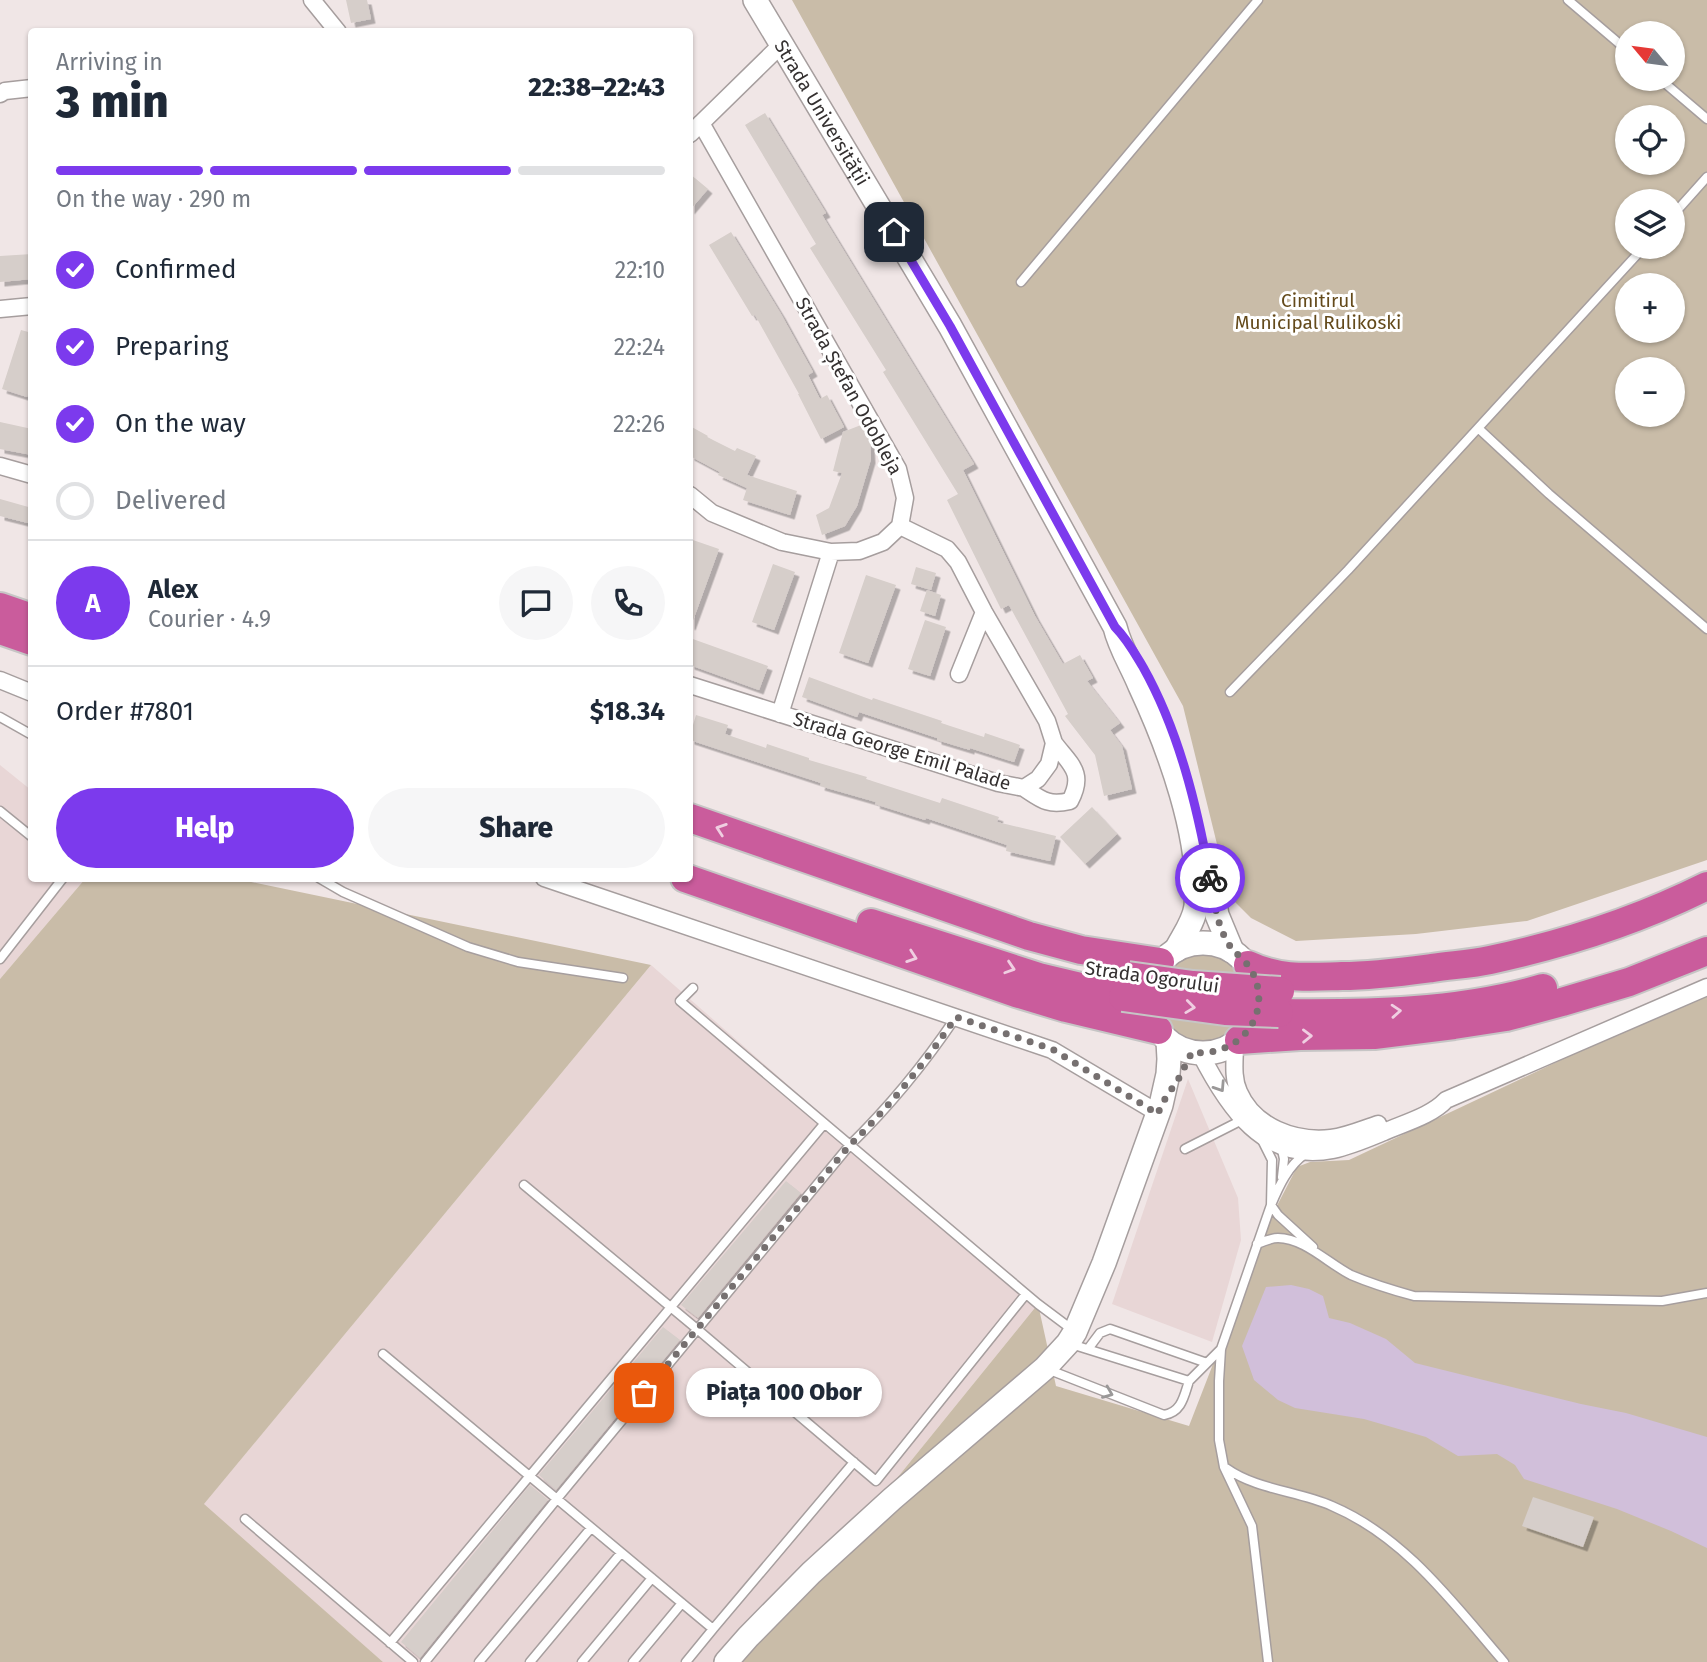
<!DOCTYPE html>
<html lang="en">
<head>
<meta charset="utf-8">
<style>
	:root { --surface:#fff; --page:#f6f6f7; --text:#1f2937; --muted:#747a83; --line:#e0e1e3; --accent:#7c3aed }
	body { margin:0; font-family:"Fira Sans",sans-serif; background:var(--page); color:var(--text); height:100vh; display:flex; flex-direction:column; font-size:26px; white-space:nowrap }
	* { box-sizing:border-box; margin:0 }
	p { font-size:23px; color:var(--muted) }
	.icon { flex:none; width:38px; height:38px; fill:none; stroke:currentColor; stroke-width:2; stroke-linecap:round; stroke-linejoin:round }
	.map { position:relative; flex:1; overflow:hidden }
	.panel { position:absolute; left:28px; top:28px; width:665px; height:854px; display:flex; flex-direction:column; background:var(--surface); border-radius:7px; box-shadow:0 2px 5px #0004 }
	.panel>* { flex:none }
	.needle { width:46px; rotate:299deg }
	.controls { position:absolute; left:1615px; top:21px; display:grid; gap:14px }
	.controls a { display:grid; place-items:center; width:70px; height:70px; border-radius:50%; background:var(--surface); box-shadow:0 2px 5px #0004; font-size:35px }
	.pin { position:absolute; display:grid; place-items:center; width:60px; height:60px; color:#fff; margin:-30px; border-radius:14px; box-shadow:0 4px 10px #0006 }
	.courier { position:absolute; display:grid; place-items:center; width:70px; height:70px; margin:-35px; border:5px solid #7c3aed; border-radius:50%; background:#fff; color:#222; box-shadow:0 2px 9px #0007 }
	.bubble { position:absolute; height:49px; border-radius:24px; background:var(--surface); box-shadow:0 2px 5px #0004; font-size:23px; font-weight:800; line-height:49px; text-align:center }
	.headline em { font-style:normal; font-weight:800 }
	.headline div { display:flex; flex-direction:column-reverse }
	.headline { display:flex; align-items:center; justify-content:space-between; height:119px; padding:0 28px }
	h1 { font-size:46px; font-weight:800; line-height:52px }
	.bar { display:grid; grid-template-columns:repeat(4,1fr); gap:10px 7px; align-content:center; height:84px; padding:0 28px }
	.bar i { height:9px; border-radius:5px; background:var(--line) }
	.bar .on { background:var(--accent) }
	.bar p { grid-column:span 4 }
	.line { display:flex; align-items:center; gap:18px; padding:0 28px; border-top:2px solid var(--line) }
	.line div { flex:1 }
	.round { display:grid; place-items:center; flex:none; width:74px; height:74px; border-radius:37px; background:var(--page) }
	ol { padding:0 28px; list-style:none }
	li { display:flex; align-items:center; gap:21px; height:77px }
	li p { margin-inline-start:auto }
	li .icon { padding:7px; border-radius:50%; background:var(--accent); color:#fff; stroke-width:4 }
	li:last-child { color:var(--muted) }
	li i { width:38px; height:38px; border:4px solid var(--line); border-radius:50% }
	.action { display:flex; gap:14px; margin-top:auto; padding:14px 28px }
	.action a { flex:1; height:80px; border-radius:42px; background:var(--accent); color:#fff; font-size:28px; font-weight:800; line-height:80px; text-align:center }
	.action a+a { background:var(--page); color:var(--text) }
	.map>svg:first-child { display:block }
	.built { fill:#e8d6d6 }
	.green { fill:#c9bca8; fill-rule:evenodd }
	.water { fill:#d1bfda }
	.building { fill:#d6ceca; filter:url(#shadow) }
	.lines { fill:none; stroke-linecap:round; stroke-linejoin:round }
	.lane-casing { stroke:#a69e9e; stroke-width:11 }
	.street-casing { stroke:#a69e9e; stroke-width:19 }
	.secondary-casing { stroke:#a69e9e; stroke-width:26 }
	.highway-casing { stroke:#c6c5c5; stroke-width:32 }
	.lane { stroke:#fff; stroke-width:8 }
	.street { stroke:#fff; stroke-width:16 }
	.secondary { stroke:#fff; stroke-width:23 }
	.highway { stroke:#ca5c9c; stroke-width:28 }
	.highway-bridge-casing { stroke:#c6c5c5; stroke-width:32; stroke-linecap:butt }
	.highway-bridge { stroke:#ca5c9c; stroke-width:28 }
	.oneway { stroke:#efcee1 }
	.oneway2 { stroke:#9a9898 }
	.done { stroke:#767070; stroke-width:7; stroke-dasharray:0 12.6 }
	.route { stroke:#7c3aed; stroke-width:9 }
	.labels { text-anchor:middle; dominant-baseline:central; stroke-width:6; stroke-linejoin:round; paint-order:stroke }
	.street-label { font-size:19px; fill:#343030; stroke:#fff }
	.park-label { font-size:19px; fill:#644a1b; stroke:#fff }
</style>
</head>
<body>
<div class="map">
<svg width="1707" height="1662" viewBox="0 0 1707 1662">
	<defs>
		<filter id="shadow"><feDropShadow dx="4.5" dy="4.5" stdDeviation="0" flood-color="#0004"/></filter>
	</defs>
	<rect width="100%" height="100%" fill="#f0e6e6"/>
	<path class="built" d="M0 765 31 790 32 878 85 879 0 979Z
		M651 965 1038 1304 893 1483 741 1634 715 1662H383L203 1505Z
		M1188 1079 1238 1198 1241 1240 1212 1342 1112 1304Z"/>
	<path class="green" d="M792 0H1707V860L1527 921 1416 934 1296 941 1251 918 1230 897 1183 706ZM1628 33H1673V79H1628ZM1628 117H1673V163H1628ZM1628 201H1673V247H1628ZM1628 285H1673V331H1628ZM1628 369H1673V415H1628Z
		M85 879H237L651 965 204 1504 383 1662H0V979Z
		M1198 950C1218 951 1231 957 1244 974L1242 1025C1224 1044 1200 1053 1177 1038 1171 1034 1164 1028 1161 1022 1158 1014 1158 992 1157 983 1170 964 1175 956 1198 950Z
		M1707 991V1662H715L741 1634 893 1483 1038 1304 1056 1386 1189 1426 1267 1225 1297 1167 1310 1162 1349 1160Z"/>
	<path class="water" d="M1291 1285 1309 1289 1323 1296 1329 1318 1350 1323 1386 1339 1415 1363 1581 1404 1626 1413 1707 1437V1548L1671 1531 1617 1509 1524 1479 1515 1465 1497 1454 1458 1456 1426 1437 1402 1430 1364 1419 1295 1408 1278 1400 1254 1380 1242 1346 1266 1287Z"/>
	<path class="building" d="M346 0H367L371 19 351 23Z
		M765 113 826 213 822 215 974 464 963 470 1035 616 1063 664 1080 655 1093 678 1087 681 1120 723 1110 730 1122 746 1132 789 1104 796 1095 755 1065 716 1068 714 1009 605 1001 609 947 500 958 494 883 372 886 370 810 248 816 244 745 125Z
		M690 174 708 189 690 210Z
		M731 232 781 314 813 372 808 375 820 399 827 395 844 427 821 439 798 394H799L755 315 752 316 709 245Z
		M32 254V279L0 282V256Z
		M21 330 32 333V383L27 397 2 389Z
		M0 422 32 429V455L0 449Z
		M861 425 870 441 871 459 857 506 845 526 822 535 816 515 829 508 842 473 833 471 843 432Z
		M690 426 708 436 707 437 735 451 737 448 756 456 747 475 797 491 790 515 743 500 747 488 718 475 720 472 690 456Z
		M0 499 32 508V524L0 516Z
		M690 539 719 549 691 626 690 625Z
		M773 564 795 572 774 630 752 622Z
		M916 567 936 573 931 590 911 584Z
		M866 575 896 585 868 663 839 653Z
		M927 590 941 595 935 616 920 611Z
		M925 620 946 627 930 676 908 669Z
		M690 638 768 666 759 690 690 665Z
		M809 677 872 700 873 698 942 721 941 723 984 737 985 733 1020 745 1014 762 970 748V750L937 740V738L859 712 857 717 802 697Z
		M696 715 728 725 725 734 766 748 767 744 809 758V760L867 777 866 779 940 803 942 798 999 817 997 822 1056 836 1050 861 1006 851 1007 845 926 818 925 820 875 804 876 802 820 786 821 783 690 740V735Z
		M1092 807 1117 834 1085 864 1060 837Z
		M786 1181 801 1193 698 1318 681 1305Z
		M663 1327 680 1340 556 1490 539 1475Z
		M530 1485 548 1500 420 1658 401 1642Z
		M1533 1497 1594 1517 1583 1547 1522 1526Z"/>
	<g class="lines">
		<defs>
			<path id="lane" d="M1568 0 1628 51
				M1660 79 1707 119
				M1673 215 1707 177
				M1021 282 1258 0
				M1478 428 1549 494 1707 629
				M1230 692 1348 570 1644 247
				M0 717 32 735
				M0 811 32 837
				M319 878 343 892 468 947 518 962 623 978
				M0 959 63 878
				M693 988 680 1001 1038 1304 1074 1331
				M1262 1140 1272 1160 1271 1205 1278 1215 1313 1247
				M1281 1145 1284 1159 1282 1177
				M1185 1149 1242 1120
				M524 1185 697 1329 876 1481 1026 1294
				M1257 1244C1264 1241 1271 1238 1278 1238 1304 1238 1329 1264 1351 1275 1372 1284 1392 1290 1414 1296L1662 1301 1707 1293
				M1071 1344 1189 1381 1221 1349
				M1088 1349 1100 1333 1110 1329 1207 1363
				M383 1354 713 1629 686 1662
				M1047 1369 1164 1415C1182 1412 1184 1396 1189 1381
				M1226 1468C1257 1490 1298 1491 1332 1506 1405 1537 1453 1603 1504 1662
				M245 1519 413 1662
				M713 1629 854 1462
				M390 1643 824 1124
				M425 1662 556 1500 849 1146C889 1107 925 1063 956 1017
				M479 1662 591 1528
				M530 1662 621 1553
				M582 1662 652 1578
				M633 1662 682 1603
				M1268 1662 1252 1526 1224 1467 1222 1456 1219 1440V1381L1221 1349 1271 1205C1279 1186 1288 1166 1305 1154"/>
			<path id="street" d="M312 0 338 32
				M0 94 5 91 32 88
				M690 134 782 44
				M0 309 32 306
				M0 466 32 475
				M690 495 712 513 782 542 831 552 859 551 883 542 900 526 905 498 898 469 701 123
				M959 674 984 612
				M0 680 32 693
				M690 685 998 783 1024 788 1038 779 1049 764 1054 743 1047 721 984 612 958 562 947 549 900 526
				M780 714 831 552
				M1024 788C1042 800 1048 806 1070 801 1085 773 1071 765 1054 743
				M544 878 1052 1050 1158 1113
				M1235 1043C1235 1060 1232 1077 1239 1092 1254 1127 1295 1142 1331 1138 1347 1136 1363 1129 1378 1124
				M1200 1053C1227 1106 1264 1164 1333 1150 1351 1146 1367 1139 1384 1132 1404 1123 1431 1116 1446 1100L1707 987"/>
			<g id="secondary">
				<path id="s1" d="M755 0 950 326 1115 627C1120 648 1132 666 1140 686 1168 746 1203 839 1196 906 1194 922 1183 936 1176 950"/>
				<path d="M1207 859 1217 915 1232 951"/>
				<circle cx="1203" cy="998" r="55"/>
				<path d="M726 1662 748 1637 811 1573 892 1499 1045 1368 1068 1343 1075 1332 1104 1263 1161 1105 1168 1074 1169 1059 1168 1041"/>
			</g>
			<path id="highway" d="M0 607 32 618
				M0 630 32 641
				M690 818 1029 936 1081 950 1160 962
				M685 878 1016 993 1066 1008 1158 1030
				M871 923 1039 977 1123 997
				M1248 965C1280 980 1308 977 1342 976 1373 976 1402 972 1432 968 1452 965 1471 964 1490 960 1565 944 1639 920 1707 886
				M1279 1013C1367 1014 1458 1013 1543 988
				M1239 1040 1300 1036 1374 1035 1454 1025 1506 1017 1562 1002 1629 982 1707 951"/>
		</defs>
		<use href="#lane" class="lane-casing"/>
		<use href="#street" class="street-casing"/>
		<use href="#secondary" class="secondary-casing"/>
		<use href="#highway" class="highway-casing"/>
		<use href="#lane" class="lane"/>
		<use href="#street" class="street"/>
		<use href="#secondary" class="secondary"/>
		<use href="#highway" class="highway"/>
		<defs>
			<path id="highway-bridge" d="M1128 976 1193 985 1280 991
				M1123 997 1225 1011 1279 1013"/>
		</defs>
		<use href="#highway-bridge" class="highway-bridge-casing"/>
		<use href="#highway-bridge" class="highway-bridge"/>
	</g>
	<defs><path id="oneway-chevron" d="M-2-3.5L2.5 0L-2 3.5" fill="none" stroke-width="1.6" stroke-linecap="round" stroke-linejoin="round" transform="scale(1.75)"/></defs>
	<g class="oneway">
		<use href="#oneway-chevron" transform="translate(721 829) rotate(-161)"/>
		<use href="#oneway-chevron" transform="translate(912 957) rotate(19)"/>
		<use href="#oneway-chevron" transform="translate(1010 968) rotate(18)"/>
		<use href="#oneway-chevron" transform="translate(1190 1007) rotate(7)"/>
		<use href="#oneway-chevron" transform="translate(1396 1011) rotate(-4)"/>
		<use href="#oneway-chevron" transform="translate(1307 1036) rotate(-1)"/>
	</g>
	<g class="oneway2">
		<use href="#oneway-chevron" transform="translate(1220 1087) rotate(57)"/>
		<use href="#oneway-chevron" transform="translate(1108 1393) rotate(22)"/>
	</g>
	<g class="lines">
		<path class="done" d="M644 1393 849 1146C889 1107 925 1063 956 1017L1052 1049 1158 1114 1161 1105 1179 1078 1192 1052C1234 1058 1271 1021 1255 978 1252 970 1246 962 1240 956 1236 953 1234 953 1232 949 1217 929 1214 901 1210 878"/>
		<path class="route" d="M894 232 950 326 1115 627C1127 639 1134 652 1143 667 1179 731 1197 806 1210 878"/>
	</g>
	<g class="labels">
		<g class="street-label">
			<text stroke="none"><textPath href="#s1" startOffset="131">Strada Universității</textPath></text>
			<text transform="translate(849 386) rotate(61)">Strada Ștefan Odobleja</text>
			<text transform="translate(902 751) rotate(17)">Strada George Emil Palade</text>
			<text transform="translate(1152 977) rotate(8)">Strada Ogorului</text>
		</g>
		<g class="park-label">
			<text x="1318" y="300">Cimitirul<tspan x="1318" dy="22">Municipal Rulikoski</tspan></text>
		</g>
	</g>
</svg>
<div class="controls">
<a><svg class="needle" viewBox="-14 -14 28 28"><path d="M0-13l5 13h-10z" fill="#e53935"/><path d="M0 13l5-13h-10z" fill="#747a83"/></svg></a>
<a><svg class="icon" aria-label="locate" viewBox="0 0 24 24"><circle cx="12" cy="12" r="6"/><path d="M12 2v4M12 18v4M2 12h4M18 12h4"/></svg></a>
<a><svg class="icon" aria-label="layers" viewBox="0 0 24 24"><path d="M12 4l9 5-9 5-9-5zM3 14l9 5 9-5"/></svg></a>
<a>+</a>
<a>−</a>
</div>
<div class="pin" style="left:644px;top:1393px;background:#ea580c"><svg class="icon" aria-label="bag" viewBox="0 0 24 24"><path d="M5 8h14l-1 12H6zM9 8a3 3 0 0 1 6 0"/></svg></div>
<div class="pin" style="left:894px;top:232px;background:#1f2937"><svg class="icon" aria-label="home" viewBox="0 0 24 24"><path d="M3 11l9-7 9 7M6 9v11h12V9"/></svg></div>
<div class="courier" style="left:1210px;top:878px"><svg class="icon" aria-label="bike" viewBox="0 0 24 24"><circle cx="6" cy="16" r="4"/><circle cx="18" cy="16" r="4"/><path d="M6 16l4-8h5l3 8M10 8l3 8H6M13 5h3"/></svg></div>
<div class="bubble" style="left:686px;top:1368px;width:196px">Piața 100 Obor</div>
<section class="panel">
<div class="headline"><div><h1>3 min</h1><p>Arriving in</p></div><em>22:38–22:43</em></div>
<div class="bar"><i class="on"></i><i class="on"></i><i class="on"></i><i></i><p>On the way · 290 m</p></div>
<ol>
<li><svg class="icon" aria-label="check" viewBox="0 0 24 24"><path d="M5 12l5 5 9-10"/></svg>Confirmed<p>22:10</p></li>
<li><svg class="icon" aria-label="check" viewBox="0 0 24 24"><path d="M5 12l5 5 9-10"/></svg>Preparing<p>22:24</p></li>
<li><svg class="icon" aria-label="check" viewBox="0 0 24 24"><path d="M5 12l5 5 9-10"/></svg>On the way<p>22:26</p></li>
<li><i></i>Delivered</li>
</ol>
<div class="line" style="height:126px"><b class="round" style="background:var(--accent);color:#fff">A</b><div><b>Alex</b><p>Courier · 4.9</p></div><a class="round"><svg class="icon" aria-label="chat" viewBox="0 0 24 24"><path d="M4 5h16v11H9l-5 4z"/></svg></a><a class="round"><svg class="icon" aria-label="phone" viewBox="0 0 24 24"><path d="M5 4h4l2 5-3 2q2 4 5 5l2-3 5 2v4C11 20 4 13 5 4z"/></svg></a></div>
<div class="line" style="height:91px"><div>Order #7801</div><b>$18.34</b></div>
<div class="action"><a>Help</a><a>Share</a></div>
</section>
</div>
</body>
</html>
